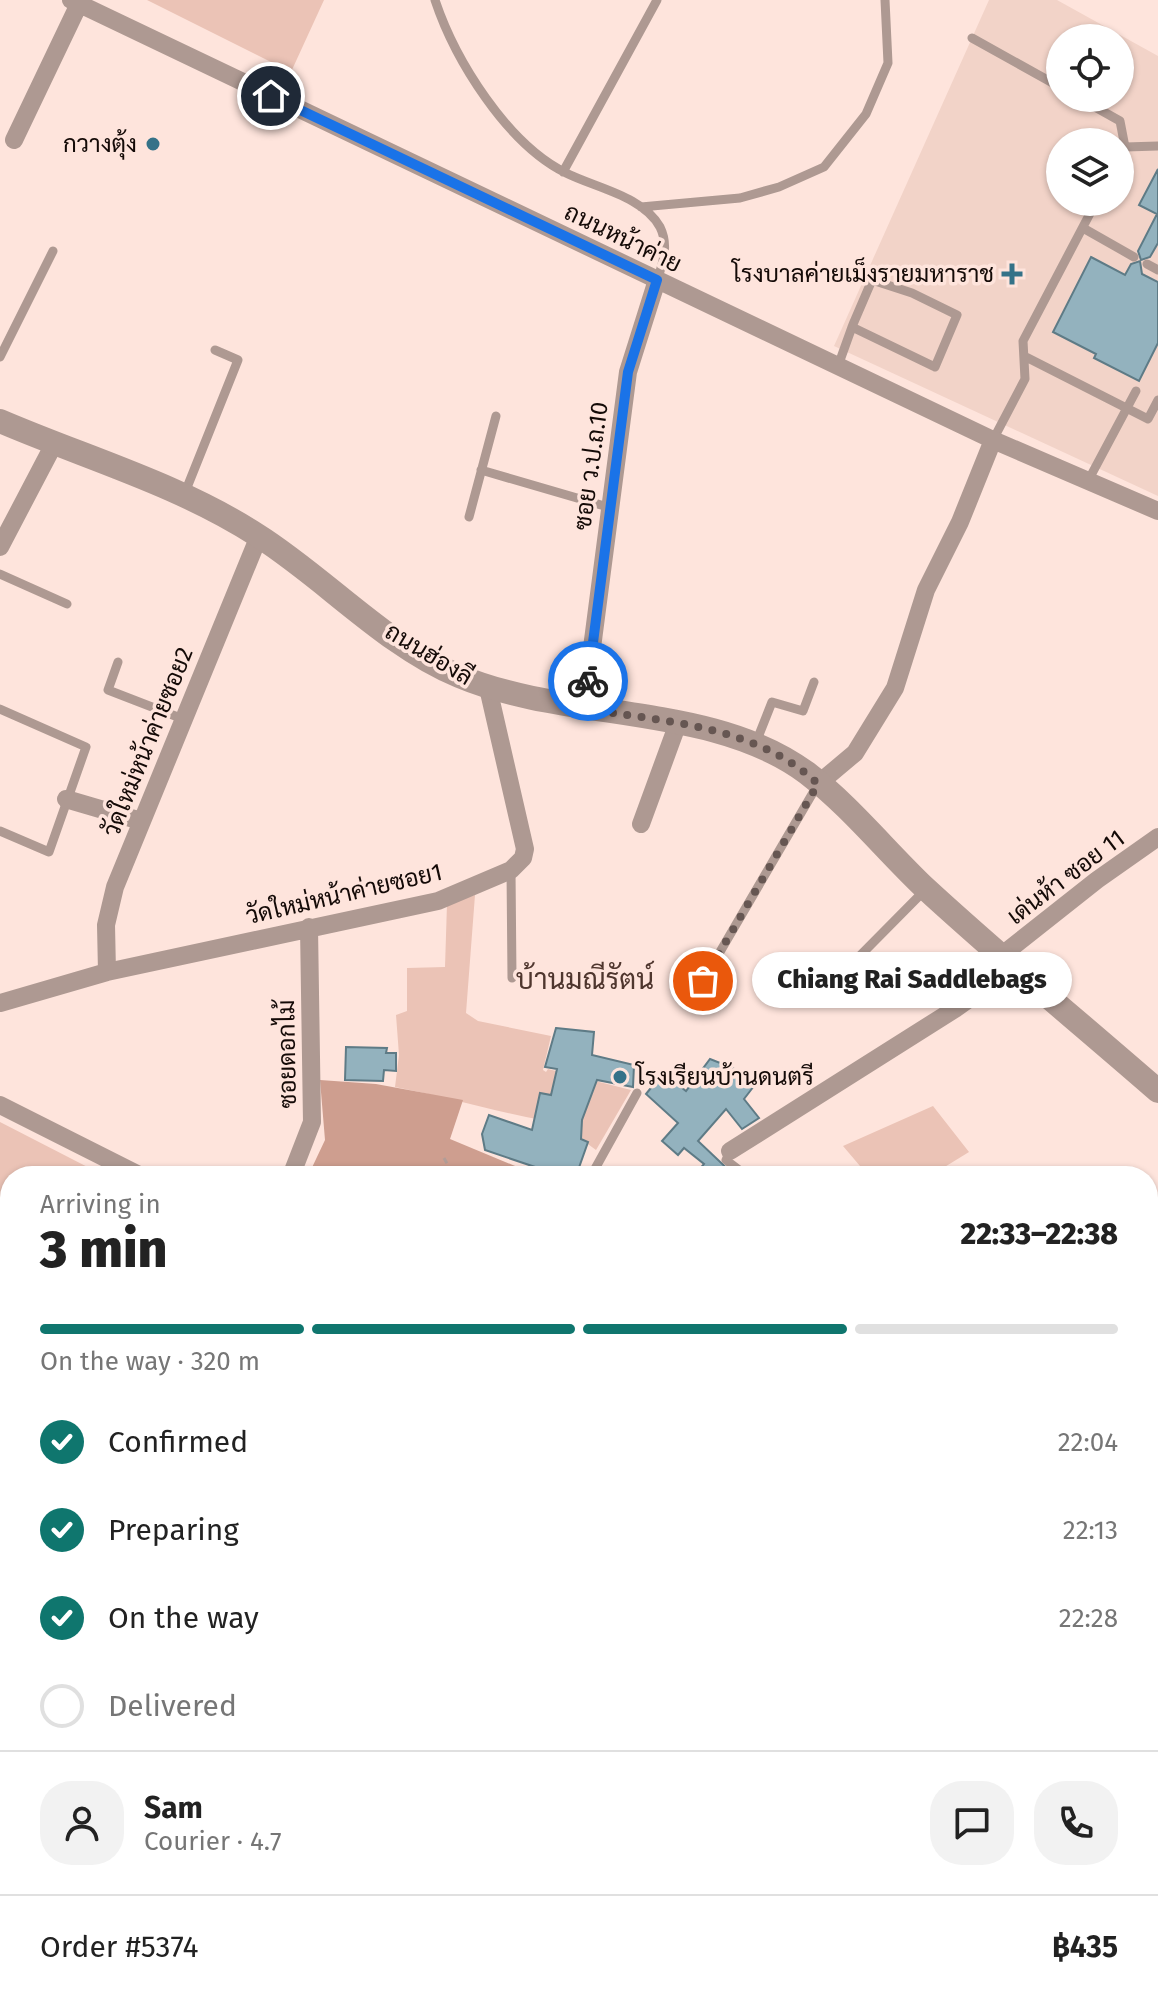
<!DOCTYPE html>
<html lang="en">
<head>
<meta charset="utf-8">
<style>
	:root { --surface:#fff; --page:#f2f2f2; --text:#222; --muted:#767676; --line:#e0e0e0; --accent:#0f766e }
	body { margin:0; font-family:"Fira Sans",Sarabun,sans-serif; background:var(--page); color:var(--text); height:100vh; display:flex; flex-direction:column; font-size:30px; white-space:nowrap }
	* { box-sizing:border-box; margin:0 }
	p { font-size:26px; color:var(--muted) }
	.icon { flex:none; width:44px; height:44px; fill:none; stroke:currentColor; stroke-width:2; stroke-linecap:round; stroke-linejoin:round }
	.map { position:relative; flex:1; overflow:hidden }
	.drawer { position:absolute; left:0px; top:1166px; width:1158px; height:848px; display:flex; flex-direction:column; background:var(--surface); border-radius:32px 32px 0 0; box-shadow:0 2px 6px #0004 }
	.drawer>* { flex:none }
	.fabs { position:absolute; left:1046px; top:24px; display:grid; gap:16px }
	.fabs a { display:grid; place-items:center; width:88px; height:88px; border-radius:50%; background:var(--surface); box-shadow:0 2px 6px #0004; font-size:40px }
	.pin { position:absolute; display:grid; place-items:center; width:68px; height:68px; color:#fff; margin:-34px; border:4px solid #fff; border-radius:50%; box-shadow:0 2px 8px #0007 }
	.courier { position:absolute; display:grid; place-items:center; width:80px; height:80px; margin:-40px; border:6px solid #1a73e8; border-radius:50%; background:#fff; color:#222; box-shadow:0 2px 10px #0007 }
	.bubble { position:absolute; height:56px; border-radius:28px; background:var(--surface); box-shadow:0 2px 6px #0004; font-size:26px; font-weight:800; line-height:56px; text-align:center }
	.overview em { font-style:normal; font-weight:800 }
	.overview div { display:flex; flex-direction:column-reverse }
	.overview { display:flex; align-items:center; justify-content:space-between; height:136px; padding:0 40px }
	h1 { font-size:52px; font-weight:800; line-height:60px }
	.bar { display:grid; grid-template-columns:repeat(4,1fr); gap:12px 8px; align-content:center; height:96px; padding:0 40px }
	.bar i { height:10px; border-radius:6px; background:var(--line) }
	.bar .selected { background:var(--accent) }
	.bar p { grid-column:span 4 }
	.line { display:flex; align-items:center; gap:20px; padding:0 40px; border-top:2px solid var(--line) }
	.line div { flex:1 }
	.round { display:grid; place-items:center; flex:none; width:84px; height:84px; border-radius:32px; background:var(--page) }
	ol { padding:0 40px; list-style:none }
	li { display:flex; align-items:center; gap:24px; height:88px }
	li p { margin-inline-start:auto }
	li .icon { padding:8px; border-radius:50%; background:var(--accent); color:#fff; stroke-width:4 }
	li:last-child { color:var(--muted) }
	li i { width:44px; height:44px; border:4px solid var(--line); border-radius:50% }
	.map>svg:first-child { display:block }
	.built { fill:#f2d3c8; fill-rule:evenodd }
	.green { fill:#ebc3b6 }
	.forest { fill:#ce9e8f }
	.building { fill:#93b2be; stroke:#5e7b86; stroke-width:2 }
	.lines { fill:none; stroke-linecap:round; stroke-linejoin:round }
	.path { stroke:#b29d97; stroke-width:3; stroke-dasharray:6 6; stroke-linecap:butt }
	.service { stroke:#ae9992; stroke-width:9 }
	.minor { stroke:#ae9992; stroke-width:18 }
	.tertiary { stroke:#ae9992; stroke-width:24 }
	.secondary { stroke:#907168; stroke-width:24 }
	.done { stroke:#665652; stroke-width:8; stroke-dasharray:0 14.4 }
	.route { stroke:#1a73e8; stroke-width:10 }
	.poi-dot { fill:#357288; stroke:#fee4dc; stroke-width:3 }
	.labels { text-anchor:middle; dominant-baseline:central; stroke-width:7; stroke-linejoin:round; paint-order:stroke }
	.poi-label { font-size:24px; fill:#140a07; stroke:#fee4dc; text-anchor:end }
	.street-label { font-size:24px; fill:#140a07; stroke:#fee4dc }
	.quarter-label { font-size:28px; fill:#4f362e; stroke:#fee4dc }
</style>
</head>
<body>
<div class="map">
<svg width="1158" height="2014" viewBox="0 0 1158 2014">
	<rect width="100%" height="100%" fill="#fee4dc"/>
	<path class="built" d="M989 0H1057L1158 56V496L834 346ZM1060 38H1120V98H1060ZM1060 142H1120V202H1060Z"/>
	<path class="green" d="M147 0H324L291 72Z
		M475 895 466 1013 478 1021 551 1036 543 1070 546 1072 548 1069 631 1090 596 1150 581 1139V1126C518 1119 458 1099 395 1087L399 1055 396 1015 407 1011V968L445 967 447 904Z
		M933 1106 969 1152 930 1176H846L860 1166 843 1146Z
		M0 1122 105 1176H10V1468L0 1466Z
		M0 1829 10 1831V2004H318L334 2014H0Z"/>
	<path class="forest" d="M320 1080 376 1084 463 1100 450 1139 527 1171 525 1176H308L325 1140Z"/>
	<path class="building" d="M1158 169V243L1150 257 1141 260 1138 251 1157 214 1139 205Z
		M1091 257 1125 275 1131 264 1140 261 1142 274 1158 282V343L1139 381 1094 358 1096 354 1053 332Z
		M556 1028 594 1032 592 1055 634 1065 633 1087 597 1080 582 1120 581 1139 588 1142 576 1176H532L535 1167 485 1150 482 1134 489 1115 532 1130 540 1093 551 1095 557 1069 545 1067Z
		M346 1047 387 1048 386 1053H396V1071L384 1070 383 1081 345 1080Z
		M710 1059 733 1068 754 1086 744 1099 759 1118 742 1129 726 1109 698 1141 735 1176H694L704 1164 684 1148 678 1155 662 1141 678 1123 646 1094 663 1073 686 1091Z"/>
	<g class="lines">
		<path class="path" d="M444 1158 454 1176
			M467 1176 478 1171"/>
		<path class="service" d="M435 0C455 60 507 144 566 173 596 188 643 196 660 227 669 245 663 264 657 280
			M972 38 1060 87
			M1079 98 1120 121 1125 147 1120 157
			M1125 147 1158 146
			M563 172 657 0
			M641 207 740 198 779 187 824 167 866 114 888 63 885 0
			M1083 228 1134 257
			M1147 264 1158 270
			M1024 356 1148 419 1158 400
			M0 357 53 251
			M838 366 852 327 854 322 872 280 912 293 957 315 935 367 852 327
			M993 440 1025 379 1023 341 1096 202
			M481 470 608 507
			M1088 481 1136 391
			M184 495 238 360 215 350
			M469 517 496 416
			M0 574 67 604
			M118 662 108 690 183 719
			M0 709 86 747 49 852 0 831
			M755 745 772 702 803 711 814 682
			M511 870 512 978
			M785 975C801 983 814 994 831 985L925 890
			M703 981 818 784
			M730 1151 726 1160 747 1176
			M591 1176 637 1093
			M797 2014 805 2004"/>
		<path class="minor" d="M71 0 993 440 1158 511
			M14 140 79 4
			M0 547 54 444
			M584 709 628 372 657 280
			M818 784 855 753 895 688 926 590 960 522 993 440
			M66 799 141 821
			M641 824 678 723
			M1002 955 1097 880 1158 837
			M107 972 106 925 115 887 259 536
			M0 1003 107 972 438 901 511 870 523 858 525 849 488 688
			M0 1105 141 1176
			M730 1151 955 1009 1015 966
			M291 1176 312 1122 309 927
			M1148 1475 1158 1473
			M1148 1709 1158 1711
			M963 2014 973 2004"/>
		<path class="tertiary" d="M0 421C86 458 178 484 257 535 324 577 386 646 459 676 568 722 711 702 807 773 850 806 886 851 925 888 1001 958 1081 1024 1158 1091"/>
		<path class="secondary" d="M1148 1249 1158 1236
			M557 2014 564 2004"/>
	</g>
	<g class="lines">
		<path class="done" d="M588 681 584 709C663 721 758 726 818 784L703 981"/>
		<path class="route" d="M271 96 657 280 628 372 588 681"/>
	</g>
	<g class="poi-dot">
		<circle cx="153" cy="144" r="8"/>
		<path d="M1008 262h8v8h8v8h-8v8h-8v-8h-8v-8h8z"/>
		<circle cx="620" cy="1077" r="8"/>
	</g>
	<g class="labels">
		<g class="poi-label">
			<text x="137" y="144">กวางตุ้ง</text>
			<text x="994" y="274">โรงบาลค่ายเม็งรายมหาราช</text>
			<text x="636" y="1077" text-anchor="start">โรงเรียนบ้านดนตรี</text>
		</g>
		<g class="street-label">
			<text transform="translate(623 238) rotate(26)">ถนนหน้าค่าย</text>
			<text transform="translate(591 466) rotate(-82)">ซอย ว.ป.ถ.10</text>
			<text transform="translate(429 654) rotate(31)">ถนนฮ่องลี</text>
			<text transform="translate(148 742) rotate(-68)">วัดใหม่หน้าค่ายซอย2</text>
			<text transform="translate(1066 877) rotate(-37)">เด่นห้า ซอย 11</text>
			<text transform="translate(344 894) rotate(-13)">วัดใหม่หน้าค่ายซอย1</text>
			<text transform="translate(287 1054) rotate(-91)">ซอยดอกไม้</text>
		</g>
		<g class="quarter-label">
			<text x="585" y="979">บ้านมณีรัตน์</text>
		</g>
	</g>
</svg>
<div class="fabs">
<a><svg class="icon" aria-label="locate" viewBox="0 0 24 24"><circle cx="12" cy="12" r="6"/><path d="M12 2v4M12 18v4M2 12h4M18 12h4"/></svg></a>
<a><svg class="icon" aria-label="layers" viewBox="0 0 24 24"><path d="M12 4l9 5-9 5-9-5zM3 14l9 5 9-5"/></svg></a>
</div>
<div class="pin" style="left:703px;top:981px;background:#ea580c"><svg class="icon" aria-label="bag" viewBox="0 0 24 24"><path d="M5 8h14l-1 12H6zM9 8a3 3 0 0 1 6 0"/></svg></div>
<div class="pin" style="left:271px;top:96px;background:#1f2937"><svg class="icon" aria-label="home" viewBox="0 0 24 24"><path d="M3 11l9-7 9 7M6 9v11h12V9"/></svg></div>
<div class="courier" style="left:588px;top:681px"><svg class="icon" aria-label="bike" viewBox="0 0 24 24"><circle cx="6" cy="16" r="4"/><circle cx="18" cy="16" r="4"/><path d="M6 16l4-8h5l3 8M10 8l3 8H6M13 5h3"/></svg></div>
<div class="bubble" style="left:752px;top:952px;width:320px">Chiang Rai Saddlebags</div>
<section class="drawer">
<div class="overview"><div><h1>3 min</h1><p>Arriving in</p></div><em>22:33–22:38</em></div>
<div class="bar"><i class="selected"></i><i class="selected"></i><i class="selected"></i><i></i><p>On the way · 320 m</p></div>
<ol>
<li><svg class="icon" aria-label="check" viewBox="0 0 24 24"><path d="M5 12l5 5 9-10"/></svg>Confirmed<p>22:04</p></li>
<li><svg class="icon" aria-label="check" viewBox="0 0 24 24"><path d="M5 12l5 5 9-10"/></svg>Preparing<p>22:13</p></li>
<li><svg class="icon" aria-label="check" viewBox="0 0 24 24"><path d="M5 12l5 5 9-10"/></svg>On the way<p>22:28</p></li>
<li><i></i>Delivered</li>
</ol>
<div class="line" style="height:144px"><a class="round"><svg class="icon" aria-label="person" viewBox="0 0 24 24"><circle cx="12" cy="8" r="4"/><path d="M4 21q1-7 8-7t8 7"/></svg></a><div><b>Sam</b><p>Courier · 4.7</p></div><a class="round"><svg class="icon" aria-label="chat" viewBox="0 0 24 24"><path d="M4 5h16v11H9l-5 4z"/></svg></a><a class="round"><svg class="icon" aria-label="phone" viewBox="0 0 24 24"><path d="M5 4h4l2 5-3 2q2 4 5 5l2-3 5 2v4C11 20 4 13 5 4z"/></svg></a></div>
<div class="line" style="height:104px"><div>Order #5374</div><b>฿435</b></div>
</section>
</div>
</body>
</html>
